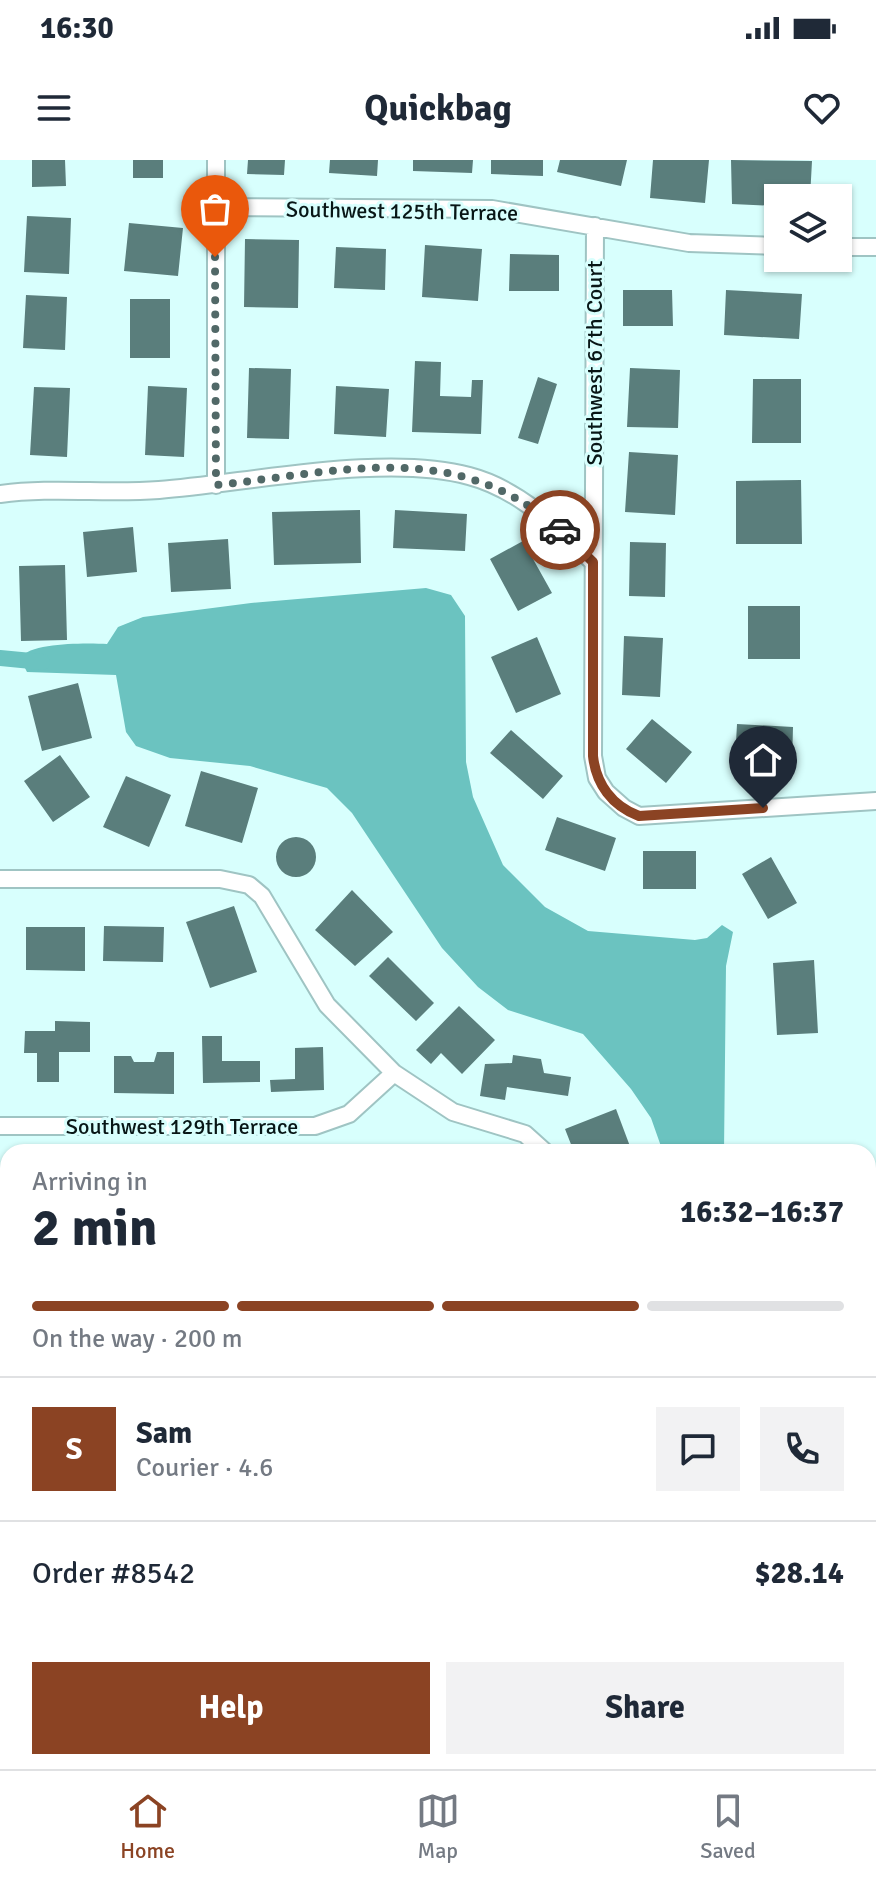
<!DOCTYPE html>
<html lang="en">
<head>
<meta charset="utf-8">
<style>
	:root { --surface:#fff; --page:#f2f2f3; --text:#1f2937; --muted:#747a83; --line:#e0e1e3; --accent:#8b4323 }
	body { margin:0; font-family:Signika,sans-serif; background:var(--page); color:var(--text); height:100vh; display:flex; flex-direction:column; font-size:30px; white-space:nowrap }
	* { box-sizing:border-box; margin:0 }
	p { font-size:26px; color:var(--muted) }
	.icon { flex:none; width:44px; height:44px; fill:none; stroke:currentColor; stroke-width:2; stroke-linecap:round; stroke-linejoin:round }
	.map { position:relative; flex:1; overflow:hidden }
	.side { position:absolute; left:0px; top:984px; width:876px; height:626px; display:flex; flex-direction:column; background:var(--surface); border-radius:24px 24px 0 0; box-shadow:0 2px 6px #0004 }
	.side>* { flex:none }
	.controls { position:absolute; left:764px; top:24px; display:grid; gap:16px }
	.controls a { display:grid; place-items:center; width:88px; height:88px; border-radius:0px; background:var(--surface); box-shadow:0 2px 6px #0004; font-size:40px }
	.pin { position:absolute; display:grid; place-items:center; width:68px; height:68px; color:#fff; margin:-82px -34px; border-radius:50% 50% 50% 0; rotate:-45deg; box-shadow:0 0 8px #0007 }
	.pin .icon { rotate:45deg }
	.courier { position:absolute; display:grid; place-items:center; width:80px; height:80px; margin:-40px; border:6px solid #8b4323; border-radius:50%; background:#fff; color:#222; box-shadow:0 2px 10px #0007 }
	.overview em { font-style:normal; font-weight:700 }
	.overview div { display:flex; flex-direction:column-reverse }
	.overview { display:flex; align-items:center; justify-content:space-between; height:136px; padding:0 32px }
	h1 { font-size:52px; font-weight:700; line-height:60px }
	.bar { display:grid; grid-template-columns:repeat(4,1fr); gap:12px 8px; align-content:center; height:96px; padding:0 32px }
	.bar i { height:10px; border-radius:6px; background:var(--line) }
	.bar .selected { background:var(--accent) }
	.bar p { grid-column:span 4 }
	.line { display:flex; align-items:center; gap:20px; padding:0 32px; border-top:2px solid var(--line) }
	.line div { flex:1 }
	.round { display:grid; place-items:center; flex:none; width:84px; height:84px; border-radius:0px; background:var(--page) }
	.button { display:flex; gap:16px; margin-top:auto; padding:16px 32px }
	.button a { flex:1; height:92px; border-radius:0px; background:var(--accent); color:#fff; font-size:32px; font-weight:700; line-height:92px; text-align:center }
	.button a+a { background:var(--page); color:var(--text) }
	.status { display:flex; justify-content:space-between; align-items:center; height:56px; padding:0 40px; background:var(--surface); direction:ltr }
	.status svg { height:22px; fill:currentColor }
	header { display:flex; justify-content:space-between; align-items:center; height:104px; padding:0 32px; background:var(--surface); font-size:36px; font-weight:700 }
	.menu { display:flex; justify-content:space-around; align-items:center; height:112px; border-top:2px solid var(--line); background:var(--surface); font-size:22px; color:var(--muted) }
	.menu a { display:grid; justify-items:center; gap:4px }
	.menu .selected { color:var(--accent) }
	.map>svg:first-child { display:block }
	.water { fill:#6bc3c0 }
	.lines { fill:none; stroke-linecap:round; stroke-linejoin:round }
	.canal { stroke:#6bc3c0; stroke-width:16 }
	.building { fill:#5a7e7c }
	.minor-casing { stroke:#9fc4c3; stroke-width:20 }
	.minor { stroke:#fff; stroke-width:16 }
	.done { stroke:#516867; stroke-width:8; stroke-dasharray:0 14.4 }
	.route { stroke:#8b4323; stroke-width:10 }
	.labels { text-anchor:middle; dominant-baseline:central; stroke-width:6; stroke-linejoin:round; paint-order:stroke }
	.street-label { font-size:22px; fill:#081616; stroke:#d8fffd }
</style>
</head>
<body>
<div class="status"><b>16:30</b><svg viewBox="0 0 49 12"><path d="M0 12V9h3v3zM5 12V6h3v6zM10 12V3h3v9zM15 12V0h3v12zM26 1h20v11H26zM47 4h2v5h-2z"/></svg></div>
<header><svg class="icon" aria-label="menu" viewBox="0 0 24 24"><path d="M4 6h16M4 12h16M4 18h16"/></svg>Quickbag<svg class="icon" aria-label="heart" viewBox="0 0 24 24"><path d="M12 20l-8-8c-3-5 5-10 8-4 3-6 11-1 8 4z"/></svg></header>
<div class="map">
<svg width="876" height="1609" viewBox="0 0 876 1609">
	<rect width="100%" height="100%" fill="#d8fffd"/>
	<path class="water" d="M426 428 451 435 465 456 466 602 473 637 503 705 545 747 588 771 695 780 707 778 722 765 733 772 726 806 724 992H663L651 958 631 929 583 874 508 850 478 827 442 788 352 653 327 628 250 606 170 598 136 586 126 572 116 515 27 512 20 498C31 482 88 483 107 484L118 467 143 457 251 443Z"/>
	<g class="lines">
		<path class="canal" d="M0 498 42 502"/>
	</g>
	<path class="building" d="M32 0H65L66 26 32 27Z
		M133 0H163V18H133Z
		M248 0H285L284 15 247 14Z
		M330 0H378L377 16 329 13Z
		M413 0H473L472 13 413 11Z
		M491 0H543V16L491 14Z
		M560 0H627L621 26 557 12Z
		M653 0H709L705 43 650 38Z
		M731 0 812 1 810 38H778V46L732 44Z
		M27 56 71 58 69 114 24 112Z
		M129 63 183 68 178 116 124 111Z
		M245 79 299 80 298 148 244 147Z
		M425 85 482 89 478 141 422 137Z
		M336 87 386 89 385 130 334 128Z
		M510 94 559 95V131H509Z
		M623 130H672L673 166H623Z
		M726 130 802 134 799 179 724 175Z
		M26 135 67 137 65 190 23 188Z
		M130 139H170V198H130Z
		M415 201 441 202 440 236 471 237 472 220H483L481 274 412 272Z
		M249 208 291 209 289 279 247 278Z
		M630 208 680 210 678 268 627 267Z
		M538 217 557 224 538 284 518 278Z
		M753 219H801V283H752Z
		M148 226 187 228 184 297 145 295Z
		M336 226 389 229 386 277 334 274Z
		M34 227 70 228 67 297 30 295Z
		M629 292 678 295 675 355 625 352Z
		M801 320 802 384H736V321Z
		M360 350 361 403 274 405 272 352Z
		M395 350 467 354 465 391 393 388Z
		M133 367 137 412 87 417 83 372Z
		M228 379 231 429 171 432 168 383Z
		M523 381 552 433 518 451 490 399Z
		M630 382 666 383 665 437 629 436Z
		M65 405 67 480 21 481 19 406Z
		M748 446H800V499H748Z
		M624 476 663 478 660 537 622 535Z
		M537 477 561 534 516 553 491 497Z
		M78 523 92 578 42 591 28 536Z
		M652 559 692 592 666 623 626 589Z
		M737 564 793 567 792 604 735 601Z
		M511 570 563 616 543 639 490 593Z
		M60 595 90 637 53 662 24 621Z
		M201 611 258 628 242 683 185 666Z
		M126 616 171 635 149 687 103 667Z
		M557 657 616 678 605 711 545 690Z
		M276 697a20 20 0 1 1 40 0a20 20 0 1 1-40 0Z
		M643 691H696V729H643Z
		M771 697 797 743 768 759 742 714Z
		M352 730 393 772 355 806 315 770Z
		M234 746 257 812 210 828 186 762Z
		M104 766 164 767 163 802 103 801Z
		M26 767H85V811L26 810Z
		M388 797 434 843 416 861 369 816Z
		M814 800 818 873 777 875 773 803Z
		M459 846 495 880 462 914 441 893 431 904 416 890Z
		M55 861 90 862V892H59V922H37V893H24L25 871H55Z
		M202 876H222V901H260V922L203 923Z
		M323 887 324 930 271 932 270 920 295 919V888Z
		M157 892H174V934L114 933V896H131L134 902H154Z
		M513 895 541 899 544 913 571 917 568 936 507 927 505 940 480 936 485 904 512 903Z
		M616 949 631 989 574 992 565 969Z"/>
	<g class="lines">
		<defs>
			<path id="minor" d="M216 0V325
				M216 47 492 49 689 83 778 86
				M595 66 593 596 597 618 606 632 624 648 639 656 876 641
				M838 87H876
				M0 334C52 327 106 334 159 330 248 323 385 293 469 316 519 329 557 367 593 402
				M0 719H220L249 725 262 736 327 845 394 913 453 952 525 974 545 992
				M0 966H315L349 954 394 913
				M0 1212H8
				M868 1216H876
				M0 1564H8
				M868 1566H876"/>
		</defs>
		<use href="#minor" class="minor-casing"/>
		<use href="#minor" class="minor"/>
	</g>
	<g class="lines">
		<path class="done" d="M215 97 216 325C343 312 455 277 560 370"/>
		<path class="route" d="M560 370 593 402V596C596 624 612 646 639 656L763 648"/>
	</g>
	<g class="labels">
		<g class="street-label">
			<text transform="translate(402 51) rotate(1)">Southwest 125th Terrace</text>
			<text transform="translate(594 203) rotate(-90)">Southwest 67th Court</text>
			<text x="182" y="966">Southwest 129th Terrace</text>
		</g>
	</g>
</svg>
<div class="controls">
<a><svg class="icon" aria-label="layers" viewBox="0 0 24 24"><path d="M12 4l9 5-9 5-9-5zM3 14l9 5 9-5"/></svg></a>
</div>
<div class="pin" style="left:215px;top:97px;background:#ea580c"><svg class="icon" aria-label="bag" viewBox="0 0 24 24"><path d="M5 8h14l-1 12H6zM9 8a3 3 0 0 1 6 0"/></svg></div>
<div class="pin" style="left:763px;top:648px;background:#1f2937"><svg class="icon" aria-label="home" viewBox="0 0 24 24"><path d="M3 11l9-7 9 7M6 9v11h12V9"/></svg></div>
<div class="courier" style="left:560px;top:370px"><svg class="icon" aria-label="car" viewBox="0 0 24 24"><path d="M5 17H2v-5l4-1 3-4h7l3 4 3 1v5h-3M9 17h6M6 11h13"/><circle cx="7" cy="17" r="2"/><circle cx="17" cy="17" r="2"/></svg></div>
<section class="side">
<div class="overview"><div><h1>2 min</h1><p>Arriving in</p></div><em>16:32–16:37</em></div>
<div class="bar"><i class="selected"></i><i class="selected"></i><i class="selected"></i><i></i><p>On the way · 200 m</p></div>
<div class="line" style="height:144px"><b class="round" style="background:var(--accent);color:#fff">S</b><div><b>Sam</b><p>Courier · 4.6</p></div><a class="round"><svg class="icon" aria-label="chat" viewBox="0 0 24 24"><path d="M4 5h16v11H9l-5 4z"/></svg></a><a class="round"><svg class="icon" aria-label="phone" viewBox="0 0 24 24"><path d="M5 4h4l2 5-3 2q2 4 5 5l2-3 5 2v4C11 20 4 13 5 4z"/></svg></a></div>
<div class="line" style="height:104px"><div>Order #8542</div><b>$28.14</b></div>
<div class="button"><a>Help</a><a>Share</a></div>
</section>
</div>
<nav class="menu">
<a class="selected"><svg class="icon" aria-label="home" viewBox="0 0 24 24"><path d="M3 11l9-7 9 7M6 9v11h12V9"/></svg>Home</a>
<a><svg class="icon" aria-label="map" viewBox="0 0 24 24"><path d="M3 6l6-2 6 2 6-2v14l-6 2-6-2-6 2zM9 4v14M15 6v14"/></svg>Map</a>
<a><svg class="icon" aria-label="saved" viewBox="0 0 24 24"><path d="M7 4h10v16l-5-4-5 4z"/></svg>Saved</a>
</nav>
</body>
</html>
